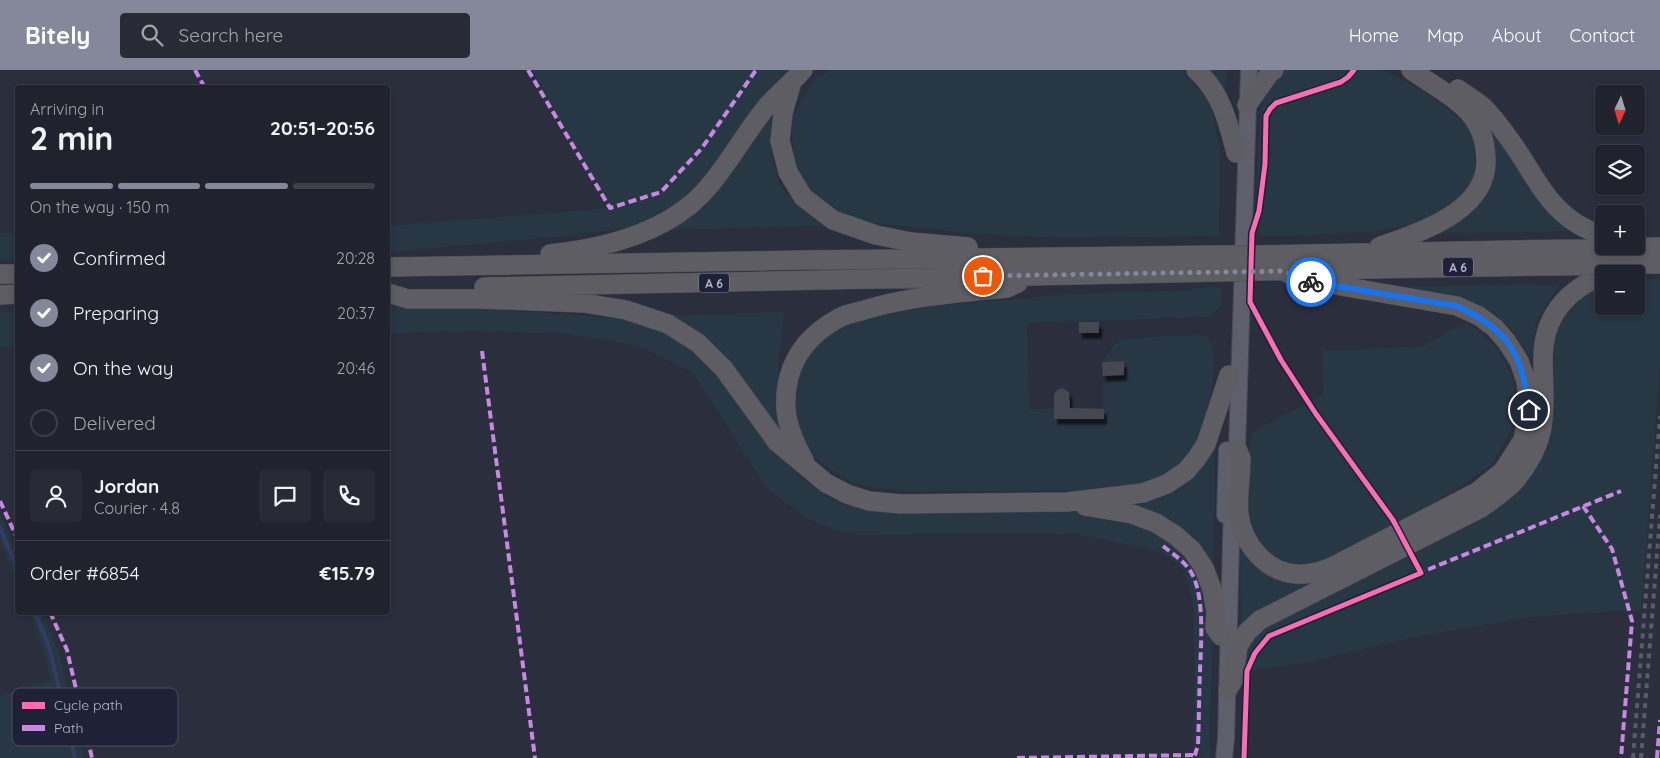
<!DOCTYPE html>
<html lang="en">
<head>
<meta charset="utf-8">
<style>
	:root { --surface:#20222d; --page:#282a35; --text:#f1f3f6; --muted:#a2a4aa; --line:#3d3f49; --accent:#85889a }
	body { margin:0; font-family:Quicksand,sans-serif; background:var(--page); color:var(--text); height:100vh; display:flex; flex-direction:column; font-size:19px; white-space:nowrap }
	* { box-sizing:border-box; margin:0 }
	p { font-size:16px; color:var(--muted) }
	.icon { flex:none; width:28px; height:28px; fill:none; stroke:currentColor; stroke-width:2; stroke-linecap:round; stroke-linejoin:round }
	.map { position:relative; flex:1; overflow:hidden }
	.sheet { position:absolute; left:15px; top:15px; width:375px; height:530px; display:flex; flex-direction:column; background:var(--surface); border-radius:5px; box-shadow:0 2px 8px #0003,0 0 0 1px var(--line) }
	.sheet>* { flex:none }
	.needle { width:32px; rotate:184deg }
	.buttons { position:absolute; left:1595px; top:15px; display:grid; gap:10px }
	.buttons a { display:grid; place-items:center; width:50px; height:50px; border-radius:5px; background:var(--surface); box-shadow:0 2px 8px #0003,0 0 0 1px var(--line); font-size:25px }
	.pin { position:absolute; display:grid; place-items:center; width:42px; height:42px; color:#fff; margin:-21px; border:2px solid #fff; border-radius:50%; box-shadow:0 1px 5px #0007 }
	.courier { position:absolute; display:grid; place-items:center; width:50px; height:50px; margin:-25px; border:4px solid #1a73e8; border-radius:50%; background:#fff; color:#222; box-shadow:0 1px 6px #0007 }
	.summary em { font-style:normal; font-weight:700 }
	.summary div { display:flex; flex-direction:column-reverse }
	.summary { display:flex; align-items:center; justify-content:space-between; height:85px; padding:0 15px }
	h1 { font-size:32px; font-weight:700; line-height:38px }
	.bar { display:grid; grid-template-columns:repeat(4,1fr); gap:8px 5px; align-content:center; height:60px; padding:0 15px }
	.bar i { height:6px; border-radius:4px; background:var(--line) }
	.bar .selected { background:var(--accent) }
	.bar p { grid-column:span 4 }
	.line { display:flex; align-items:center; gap:12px; padding:0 15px; border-top:1px solid var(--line) }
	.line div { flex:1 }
	.round { display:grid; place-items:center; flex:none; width:52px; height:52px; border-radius:5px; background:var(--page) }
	ol { padding:0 15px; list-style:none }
	li { display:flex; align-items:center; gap:15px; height:55px }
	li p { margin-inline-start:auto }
	li .icon { padding:5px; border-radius:50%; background:var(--accent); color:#fff; stroke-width:4 }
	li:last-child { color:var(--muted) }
	li i { width:28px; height:28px; border:2px solid var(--line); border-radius:50% }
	header { display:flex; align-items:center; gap:30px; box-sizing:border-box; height:70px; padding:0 25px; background:var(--accent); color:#fff }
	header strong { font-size:24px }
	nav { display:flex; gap:28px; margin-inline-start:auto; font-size:18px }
	.search { width:350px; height:45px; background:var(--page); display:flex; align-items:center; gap:12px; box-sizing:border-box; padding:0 18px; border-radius:5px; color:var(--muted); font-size:19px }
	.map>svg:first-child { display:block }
	.green { fill:#273743 }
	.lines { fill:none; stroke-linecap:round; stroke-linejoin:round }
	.stream { stroke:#343c65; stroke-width:4 }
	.building { fill:#444752; filter:url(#shadow) }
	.major-casing { stroke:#464956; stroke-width:18 }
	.highway-casing { stroke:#484a57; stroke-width:20 }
	.major { stroke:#5e5f6b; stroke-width:16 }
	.highway { stroke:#5d5d63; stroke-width:19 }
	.rail { stroke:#5a5c67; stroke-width:4; stroke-dasharray:5 5; stroke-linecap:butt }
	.highway-bridge-casing { stroke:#484a57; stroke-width:20; stroke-linecap:butt }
	.highway-bridge { stroke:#5d5d63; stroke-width:19 }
	.quiet { stroke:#c787e3; stroke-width:4; stroke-dasharray:8 4; stroke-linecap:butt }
	.cycleway-casing { stroke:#1e2138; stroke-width:8 }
	.cycleway { stroke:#f96db3; stroke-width:5 }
	.done { stroke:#85889a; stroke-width:5; stroke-dasharray:0 9 }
	.route { stroke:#1a73e8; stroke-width:6 }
	.labels { text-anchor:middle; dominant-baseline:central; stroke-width:4; stroke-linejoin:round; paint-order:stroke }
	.shield { fill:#1e2138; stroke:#888ba0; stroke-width:1 }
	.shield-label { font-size:12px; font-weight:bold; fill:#b6b8cc }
	.key { fill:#1e2138; stroke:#4c4e64; stroke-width:1 }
	.key-label { font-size:14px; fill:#b6b8cc }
</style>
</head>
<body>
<header>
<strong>Bitely</strong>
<div class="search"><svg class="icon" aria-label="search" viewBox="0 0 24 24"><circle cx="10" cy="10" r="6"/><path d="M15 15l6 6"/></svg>Search here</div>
<nav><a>Home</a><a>Map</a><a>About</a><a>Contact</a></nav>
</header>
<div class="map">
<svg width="1660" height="688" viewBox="0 0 1660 688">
	<defs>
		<filter id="shadow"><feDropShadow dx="3" dy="5.5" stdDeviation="1" flood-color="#0009"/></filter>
	</defs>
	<rect width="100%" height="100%" fill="#2b2e3c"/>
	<path class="green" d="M532 0H788L774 14 715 97 675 136 629 158 557 167 388 182V156L608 138Z
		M831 0H1181L1211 31 1220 83 1219 166 1062 168 963 163 867 152 832 141 808 118 794 89 791 49 815 8Z
		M1206 0H1227L1226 26Z
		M1286 0H1382L1419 18 1462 50 1473 64 1476 105 1465 124 1450 135 1429 148 1407 155 1380 161 1297 166H1261L1256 151 1257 91 1262 29Z
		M771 44V83L781 117 803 140 824 156 669 160 706 135 737 95Z
		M1493 58 1574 161 1424 164 1479 129 1489 62Z
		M0 163H17V189H0Z
		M1660 208V295L1641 540 1529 547 1410 568 1306 593 1254 599 1241 588 1255 564 1299 538 1431 475 1485 444 1564 241 1590 219 1604 216V236H1636V210Z
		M1560 214 1536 251 1532 289C1522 274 1511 256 1496 245 1471 226 1434 223 1404 216Z
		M1211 217 1222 218 1221 237 1208 247 1027 253 1029 339 1103 338 1102 311H1124V291L1102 292 1114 275 1124 268 1206 265 1212 276 1214 296 1212 320 1196 375 1167 406 1143 415 1091 420 1027 421H905L872 417 849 411 825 396 812 383 798 358 794 339 798 312 803 295 820 270 846 254 908 238 1069 224 1170 221Z
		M388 235H414L564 244 626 249 662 259 708 290 782 387 801 407 818 421 837 431 863 439 1063 441 1097 443 1123 447 1173 469 1205 509 1213 566 1210 653V688H1200L1201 677 1193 673 1195 636 1193 533 1185 503 1176 493 1165 485 1150 479 1077 464 858 465 833 459 809 449 768 420 693 303 640 276 567 264 480 261 388 263Z
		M0 242H17V276L0 277Z
		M784 242 779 288 778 323 783 360 780 363 666 245Z
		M1468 253 1499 280 1514 311V355L1491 395 1454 421 1379 464 1321 493 1305 497 1290 494 1275 489 1264 480 1247 455V407L1251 363 1323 324 1322 280H1352L1423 276 1453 259Z
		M1212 377 1215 381 1213 491 1211 493 1131 438 1126 432Z
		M0 443 17 484V514L0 472Z
		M1240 472 1319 512 1241 558Z
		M29 543H42L59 582 84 688H0V626L51 610 38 563Z"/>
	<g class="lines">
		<path class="stream" d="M0 458 18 500
			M35 542 50 580 75 688"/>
	</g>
	<path class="building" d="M1079 252H1099V263H1079Z
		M1124 291V305L1103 306 1102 292Z
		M1062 318 1069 322 1070 338 1104 339V349H1054V324L1057 320Z"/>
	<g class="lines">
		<defs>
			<path id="major" d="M1233 391 1237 379 1249 0
				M1225 445 1227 380
				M1224 688 1226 669 1232 433"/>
			<path id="highway" d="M1196 0C1221 22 1228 52 1236 83
				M791 15 783 43 780 71 788 102 803 127 833 150 876 165 911 172 968 177
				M1458 19C1466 25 1475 30 1483 37 1493 46 1502 59 1510 70 1533 101 1544 134 1579 155 1587 159 1595 164 1604 165
				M1247 35 1269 4 1274 0
				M1379 177C1419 162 1488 142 1486 89 1485 73 1483 63 1474 49 1461 30 1431 14 1411 0
				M550 184C606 178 673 161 710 115 731 90 747 60 768 35 779 23 792 12 803 0
				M1256 185 1660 177
				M388 197 804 190 1218 185
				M1256 201 1660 194
				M0 204H18
				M484 217 1218 202
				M388 223 408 229H481L584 233 626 240 668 254 698 273 724 299 777 372 826 413 847 424 869 431 901 434 1067 432 1143 423 1167 414 1186 401 1197 388 1206 374 1229 305
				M0 225 18 224
				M1237 379 1241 388C1241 406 1237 427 1239 445 1243 474 1266 502 1296 504 1308 505 1319 502 1330 498L1477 422 1503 401 1523 370 1529 340 1526 311 1519 291 1507 272 1495 258 1479 246 1457 236 1318 212 1299 211 1285 201
				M804 390C788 361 781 339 789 307 796 280 815 261 839 248 846 244 854 243 861 241 908 226 959 223 1007 218L1018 213
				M1085 436 1132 444 1156 453 1175 465 1192 480 1204 498 1212 519 1216 541 1215 558 1221 566
				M1228 619 1234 609 1238 576 1247 562 1260 550 1481 438C1491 431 1502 423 1511 415 1524 402 1537 380 1541 362 1546 338 1543 313 1543 289 1543 247 1566 220 1604 205"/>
		</defs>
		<use href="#major" class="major-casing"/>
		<use href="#highway" class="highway-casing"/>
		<use href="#major" class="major"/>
		<use href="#highway" class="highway"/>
		<path class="rail" d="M1633 688 1660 346
			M1641 688 1660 445"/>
		<defs>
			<path id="highway-bridge" d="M1218 185H1256
				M1218 202 1256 201"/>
		</defs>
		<use href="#highway-bridge" class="highway-bridge-casing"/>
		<use href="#highway-bridge" class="highway-bridge"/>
		<path class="quiet" d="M195 0 205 18
			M528 0 610 138 661 122 702 78 756 0
			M482 281 535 688
			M0 431 18 470
			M1583 436 1612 479 1632 551 1621 688
			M1163 476C1173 484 1184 491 1191 502 1205 525 1201 575 1200 601 1199 626 1199 650 1198 675L1194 688
			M1417 504 1621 421
			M50 542 67 580 92 688
			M1017 688 1194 685
			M1657 688 1660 650"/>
		<defs>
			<path id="cycleway" d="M1244 688 1247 601 1255 583 1269 566 1421 503 1393 450 1316 344 1281 290 1250 232 1252 163 1259 141 1265 94 1266 46 1270 39 1276 33 1341 12 1348 7 1354 0"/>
		</defs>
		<use href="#cycleway" class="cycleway-casing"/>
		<use href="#cycleway" class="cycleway"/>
	</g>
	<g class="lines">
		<path class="done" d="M983 206 1285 201 1299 211 1311 212"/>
		<path class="route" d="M1311 212 1457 236C1509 260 1523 284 1529 340"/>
	</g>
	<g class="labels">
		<g class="shield">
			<rect x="1443" y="187.5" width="30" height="19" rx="4"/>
			<rect x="699" y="203.5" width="30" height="19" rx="4"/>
		</g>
		<g class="shield-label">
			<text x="1458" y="197">A 6</text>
			<text x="714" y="213">A 6</text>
		</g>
	</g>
	<rect x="12" y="618" width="166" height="58" rx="8" class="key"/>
	<rect x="22" y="632" width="23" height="7" fill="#f96db3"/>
	<rect x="22" y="655" width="23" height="6" fill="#c787e3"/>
	<g class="key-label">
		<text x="54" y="640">Cycle path</text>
		<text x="54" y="663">Path</text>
	</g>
</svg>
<div class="buttons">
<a><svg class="needle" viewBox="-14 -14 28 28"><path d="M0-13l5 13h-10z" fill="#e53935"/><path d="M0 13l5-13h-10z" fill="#a2a4aa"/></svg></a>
<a><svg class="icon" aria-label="layers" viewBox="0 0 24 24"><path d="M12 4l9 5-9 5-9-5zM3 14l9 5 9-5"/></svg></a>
<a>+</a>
<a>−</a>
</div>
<div class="pin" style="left:983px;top:206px;background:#ea580c"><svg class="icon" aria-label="bag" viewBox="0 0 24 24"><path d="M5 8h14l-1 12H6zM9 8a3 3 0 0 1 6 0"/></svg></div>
<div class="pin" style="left:1529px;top:340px;background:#1f2937"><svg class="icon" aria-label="home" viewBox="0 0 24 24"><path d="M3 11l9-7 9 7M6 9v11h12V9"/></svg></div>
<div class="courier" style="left:1311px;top:212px"><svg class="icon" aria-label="bike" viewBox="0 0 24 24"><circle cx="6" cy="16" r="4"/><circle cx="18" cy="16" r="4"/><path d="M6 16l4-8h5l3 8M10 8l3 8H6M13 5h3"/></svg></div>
<section class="sheet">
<div class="summary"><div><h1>2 min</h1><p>Arriving in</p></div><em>20:51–20:56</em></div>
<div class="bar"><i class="selected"></i><i class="selected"></i><i class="selected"></i><i></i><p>On the way · 150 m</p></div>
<ol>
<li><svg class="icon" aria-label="check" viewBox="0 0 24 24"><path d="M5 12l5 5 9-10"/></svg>Confirmed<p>20:28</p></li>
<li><svg class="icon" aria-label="check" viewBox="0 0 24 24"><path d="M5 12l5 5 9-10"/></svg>Preparing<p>20:37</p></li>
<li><svg class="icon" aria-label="check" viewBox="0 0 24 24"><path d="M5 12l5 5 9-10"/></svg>On the way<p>20:46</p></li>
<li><i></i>Delivered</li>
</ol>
<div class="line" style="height:90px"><a class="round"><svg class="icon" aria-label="person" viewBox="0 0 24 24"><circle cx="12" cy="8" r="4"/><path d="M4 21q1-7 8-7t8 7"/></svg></a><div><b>Jordan</b><p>Courier · 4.8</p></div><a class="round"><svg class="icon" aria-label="chat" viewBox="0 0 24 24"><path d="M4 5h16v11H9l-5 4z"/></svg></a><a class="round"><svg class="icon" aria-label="phone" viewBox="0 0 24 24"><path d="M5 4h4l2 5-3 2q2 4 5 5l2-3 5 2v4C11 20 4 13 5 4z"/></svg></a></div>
<div class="line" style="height:65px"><div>Order #6854</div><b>€15.79</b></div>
</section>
</div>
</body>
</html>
